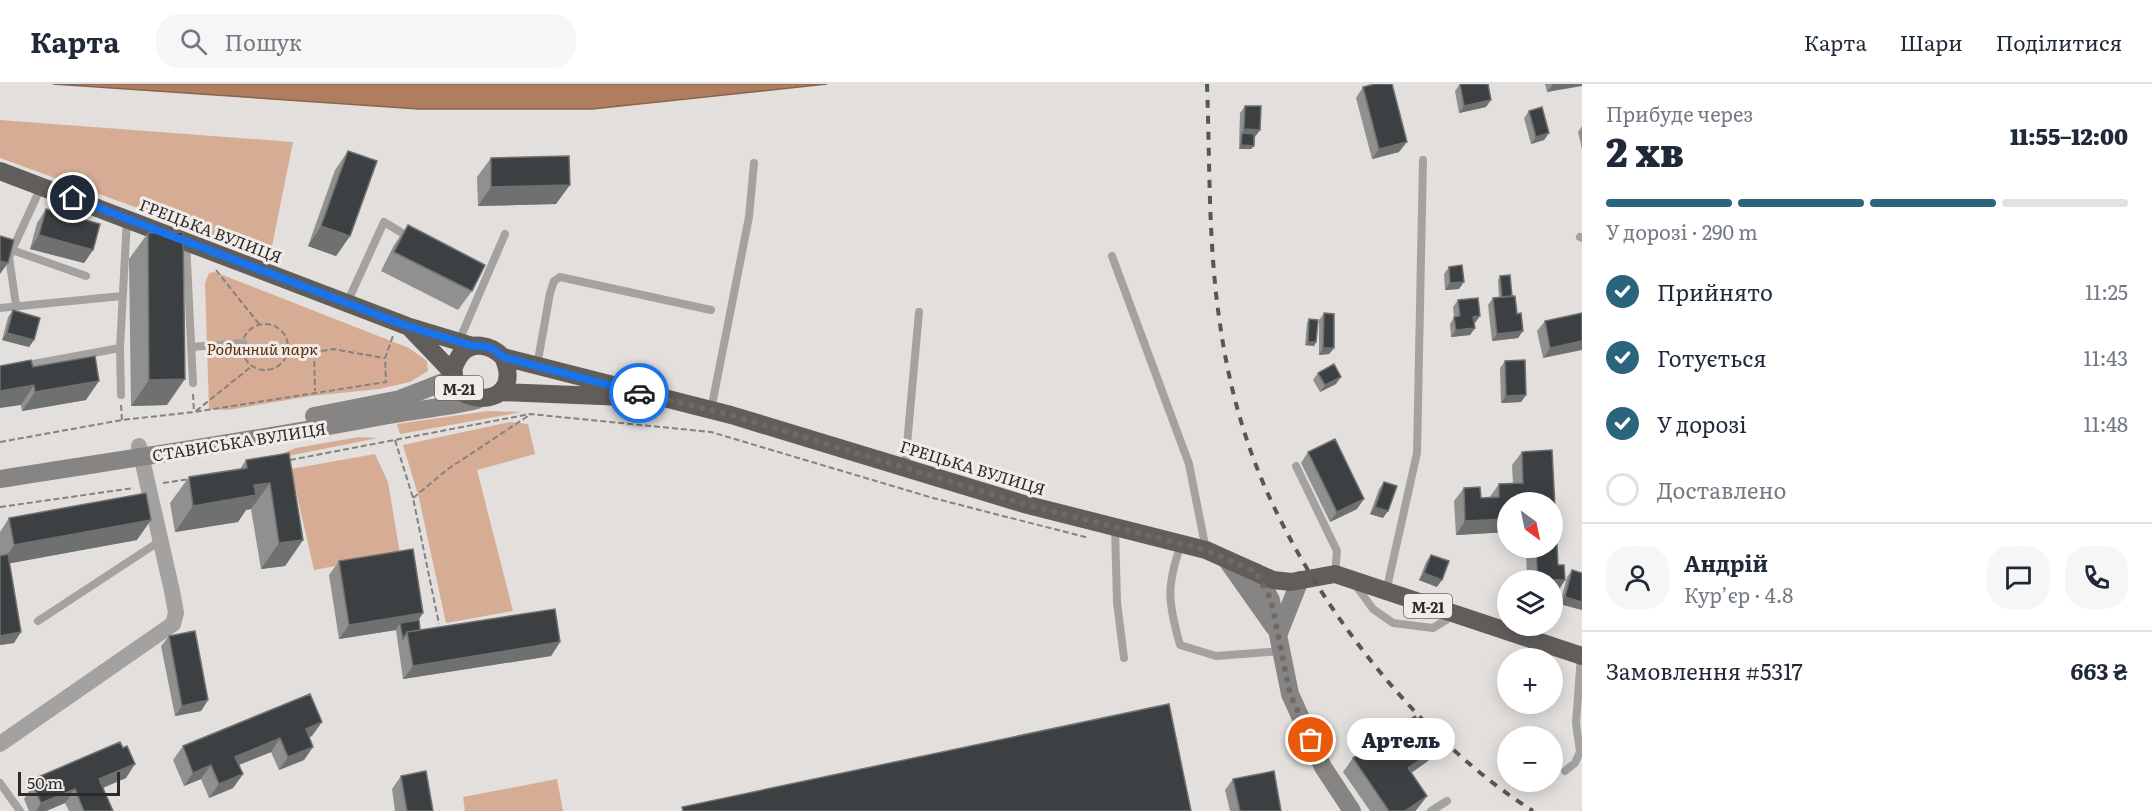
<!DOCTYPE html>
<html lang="uk">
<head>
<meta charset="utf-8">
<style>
	:root { --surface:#fff; --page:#f6f6f7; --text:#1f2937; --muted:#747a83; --line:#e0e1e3; --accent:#2b647d }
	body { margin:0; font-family:Literata,serif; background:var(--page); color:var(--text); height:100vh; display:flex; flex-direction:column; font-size:22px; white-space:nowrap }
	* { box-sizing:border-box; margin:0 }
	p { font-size:20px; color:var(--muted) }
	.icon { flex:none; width:33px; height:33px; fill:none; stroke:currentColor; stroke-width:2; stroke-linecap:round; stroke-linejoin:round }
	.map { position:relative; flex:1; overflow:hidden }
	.details { display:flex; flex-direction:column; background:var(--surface); width:570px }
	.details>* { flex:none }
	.needle { width:39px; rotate:147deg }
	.buttons { position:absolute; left:1497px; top:408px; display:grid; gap:12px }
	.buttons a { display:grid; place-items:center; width:66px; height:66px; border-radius:50%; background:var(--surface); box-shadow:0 3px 15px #0003; font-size:30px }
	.scale { position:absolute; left:18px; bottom:15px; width:102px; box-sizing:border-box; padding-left:6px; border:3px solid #2d2b2a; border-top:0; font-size:16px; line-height:21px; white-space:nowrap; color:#2d2b2a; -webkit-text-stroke:4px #f1ece9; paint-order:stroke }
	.pin { position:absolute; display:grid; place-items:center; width:51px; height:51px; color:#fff; margin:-26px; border:3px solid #fff; border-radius:50%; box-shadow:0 2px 6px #0007 }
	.courier { position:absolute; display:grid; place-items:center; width:60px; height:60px; margin:-30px; border:4px solid #1a73e8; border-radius:50%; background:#fff; color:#222; box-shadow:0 2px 8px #0007 }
	.bubble { position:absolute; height:42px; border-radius:21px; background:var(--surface); box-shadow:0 3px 15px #0003; font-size:20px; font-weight:800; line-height:42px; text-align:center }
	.head em { font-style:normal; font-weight:800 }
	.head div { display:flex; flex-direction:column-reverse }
	.head { display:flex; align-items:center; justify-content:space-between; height:102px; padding:0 24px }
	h1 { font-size:39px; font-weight:800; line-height:45px }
	.bar { display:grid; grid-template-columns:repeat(4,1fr); gap:9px 6px; align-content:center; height:72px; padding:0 24px }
	.bar i { height:8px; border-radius:4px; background:var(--line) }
	.bar .current { background:var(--accent) }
	.bar p { grid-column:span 4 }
	.line { display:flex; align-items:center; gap:15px; padding:0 24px; border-top:2px solid var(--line) }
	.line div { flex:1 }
	.round { display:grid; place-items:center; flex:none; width:63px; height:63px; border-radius:24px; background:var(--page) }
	ol { padding:0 24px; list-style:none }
	li { display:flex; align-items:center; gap:18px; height:66px }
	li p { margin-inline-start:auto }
	li .icon { padding:6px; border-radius:50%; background:var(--accent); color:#fff; stroke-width:4 }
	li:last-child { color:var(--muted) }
	li i { width:33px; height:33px; border:3px solid var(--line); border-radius:50% }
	header { display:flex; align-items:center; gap:36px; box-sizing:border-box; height:84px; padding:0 30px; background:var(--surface); border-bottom:2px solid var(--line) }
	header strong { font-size:28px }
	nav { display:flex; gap:33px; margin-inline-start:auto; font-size:21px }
	.search { width:420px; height:54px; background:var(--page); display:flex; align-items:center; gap:15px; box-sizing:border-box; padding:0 21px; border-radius:24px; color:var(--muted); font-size:22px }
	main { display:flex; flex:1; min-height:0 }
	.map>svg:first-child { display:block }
	.green { fill:#d6ad94 }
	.water { fill:#b07d5e; stroke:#89644e; stroke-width:1.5 }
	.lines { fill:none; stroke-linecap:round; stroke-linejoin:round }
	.path { stroke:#84817f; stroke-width:2; stroke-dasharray:6 3; stroke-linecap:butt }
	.lane { stroke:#a4a2a1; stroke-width:8 }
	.street { stroke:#a4a2a1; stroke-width:16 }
	.secondary { stroke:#878583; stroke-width:18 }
	.highway { stroke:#615d5b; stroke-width:18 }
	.rail { stroke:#585655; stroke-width:4; stroke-dasharray:8 8; stroke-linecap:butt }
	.wall { fill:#90908f }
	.shaded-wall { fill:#6f7070 }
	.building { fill:#3d4042; stroke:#6f7070; stroke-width:1.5 }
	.done { stroke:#6d6a68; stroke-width:6; stroke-dasharray:0 10.8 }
	.route { stroke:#1a73e8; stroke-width:8 }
	.labels { text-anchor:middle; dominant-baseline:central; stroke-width:6; stroke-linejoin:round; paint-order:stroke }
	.shield { fill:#f1ece9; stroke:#686563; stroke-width:1.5 }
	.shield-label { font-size:15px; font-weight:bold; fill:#2d2b2a }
	.street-label { font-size:16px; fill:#2d2b2a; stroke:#f1ece9 }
	.park-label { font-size:16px; font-style:italic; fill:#5e2d07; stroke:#f1ece9 }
</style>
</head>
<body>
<header>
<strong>Карта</strong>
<div class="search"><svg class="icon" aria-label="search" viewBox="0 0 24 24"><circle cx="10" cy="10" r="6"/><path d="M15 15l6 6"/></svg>Пошук</div>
<nav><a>Карта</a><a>Шари</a><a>Поділитися</a></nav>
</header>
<main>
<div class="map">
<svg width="1582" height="727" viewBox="0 0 1582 727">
	<rect width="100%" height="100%" fill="#e3dfdc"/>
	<path class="green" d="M0 36 293 58 270 172 0 74Z
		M215 188 409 264 427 277 428 287 410 298 379 305 311 312 228 326 209 325 205 199 209 189Z
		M488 327 522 328 400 350 397 340Z
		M510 338 528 340 535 370 477 386 513 527 446 539 419 414 403 361Z
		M359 353 378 354 263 377 296 364Z
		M375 370 388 398 400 470 314 486 291 385Z
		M557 695 563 727H465L463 713Z"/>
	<path class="water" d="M53 0H827L592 25H419Z"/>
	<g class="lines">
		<path class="path" d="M216 186 259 240
			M242 263a23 23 0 1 1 46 0a23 23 0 1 1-46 0Z
			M314 268 315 307
			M286 273 333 265 384 274
			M193 310 194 328
			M121 321 122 336
			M196 327 252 282
			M395 356 413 414 439 540
			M0 358 122 336 194 328 386 298 385 274 393 252
			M290 376 530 330 711 348 933 414 1089 454
			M163 399 190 395
			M413 414 448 385 528 332
			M0 423 134 404"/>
		<path class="lane" d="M1580 153 1582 154
			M186 158 193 299
			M12 166 86 192
			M1112 172 1189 380 1206 466
			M347 219 384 138 412 155
			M16 221 9 173 41 103
			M0 224 122 212
			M459 257 505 150
			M191 263 243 259
			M537 282 550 209 554 197 560 193 711 226
			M0 286 120 264
			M121 311 120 264 127 135
			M711 326 749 133 754 79
			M1296 382 1337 467 1335 490
			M905 383 919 228
			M1115 443 1117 518 1124 574
			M1181 460C1166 503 1168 518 1180 561L1216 572 1282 567
			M1354 499 1373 525 1393 539 1433 544 1454 531
			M1386 508 1417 369 1423 76
			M38 537 160 457
			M1565 687 1575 679 1580 668 1576 639 1581 572
			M0 699 20 727
			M1431 727 1447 717"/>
		<path class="street" d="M0 660 173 540 176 529 172 507 139 362"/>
		<path class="secondary" d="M314 332 400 315 454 294
			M0 395C126 375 252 357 378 333 411 326 444 324 477 316
			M1226 475 1274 543
			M1256 488 1271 516 1290 610 1323 683 1352 727
			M1279 549 1300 496"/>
		<path class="highway" d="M0 87 407 242 473 262
			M409 243 454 290
			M503 273C530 333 427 322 459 273 470 255 491 261 503 273L731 331 1024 420 1206 466 1273 496 1291 498 1335 490 1582 572
			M500 308 625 313"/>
		<path class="rail" d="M1207 0C1210 79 1208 161 1220 240 1228 298 1244 357 1268 410 1321 528 1423 658 1533 727"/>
	</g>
	<path class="wall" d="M1460 0 1486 23 1459 29 1455 7Z
		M1545 0H1582L1547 8Z
		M1363 3 1399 68 1372 75 1356 14Z
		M1245 22 1255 53 1254 62 1251 65H1239L1240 29Z
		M1529 27 1549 49 1544 56 1531 60 1524 34Z
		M1582 42V65L1578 48Z
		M348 67 350 152 336 172 308 162 335 86Z
		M491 74 556 120 478 122 477 93Z
		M46 125 93 166 84 179 30 165 37 139Z
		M408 141 472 207 458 226 381 187 394 161Z
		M148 149 167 321 131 322 129 175Z
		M1449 183 1459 205 1445 206 1444 190Z
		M1500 192 1512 213 1518 254 1492 257 1488 221 1493 214H1499L1498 196Z
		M1458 216 1475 239H1474L1475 244 1470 251 1451 253 1450 240 1454 233 1453 223Z
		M13 226 34 256 29 263 2 256 8 233Z
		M1324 229 1334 264 1329 270 1319 271V236Z
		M1582 229 1543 274 1537 247 1545 237Z
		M1309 235 1316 258 1314 262 1305 261 1307 239Z
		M1505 277 1526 311 1521 318 1501 319 1500 284Z
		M33 283 86 316 22 327 21 321Z
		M1318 289 1336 300 1320 308 1313 296Z
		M1552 366 1558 481H1564L1565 496 1556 510H1552V496H1527L1526 464H1552V418H1508V448L1456 451 1454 417 1464 404 1480 403 1481 414H1489L1499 400H1513L1512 381 1522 368Z
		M1308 368 1357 425 1330 438 1301 379Z
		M289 369 303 456 285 482 261 485 251 425 246 426 238 438 175 448 170 419 189 393 240 385 246 376Z
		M1384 398 1383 434 1370 430 1379 405Z
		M9 434 137 456 9 479 14 559 0 561V448Z
		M1431 471 1437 503 1419 496 1426 478Z
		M339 477 419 536 420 546 560 558 551 572 403 595 396 546 339 555 329 491Z
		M1572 486 1582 489V526L1560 520 1567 493Z
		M169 552 208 616 201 627 175 632 161 562Z
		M312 652 309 653 313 663 304 676 279 686 271 668 239 681 243 690 233 704 209 714 201 695 184 702 173 676 183 662Z
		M1353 674 1428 677 1411 689 1427 712 1417 725 1415 727H1370L1343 688Z
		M401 692 433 727H395L392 705Z
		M38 693 126 694 103 704 113 727H69L65 719 46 727H29L24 715Z
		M1233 695 1281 727H1230L1225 706Z"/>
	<path class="shaded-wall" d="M1553 0H1582V2L1547 8Z
		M1491 16 1486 23 1459 29 1464 22Z
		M1244 45 1260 46 1255 53 1242 52V49Z
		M1549 49 1544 56 1531 60 1536 53Z
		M1407 58 1399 68 1372 75 1379 65Z
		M1241 61 1254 62 1251 65H1239Z
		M570 101 556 120 478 122 491 103Z
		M321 142 350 152 336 172 308 162Z
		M39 151 93 166 84 179 30 165Z
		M0 177 8 179 0 190Z
		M1464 198 1459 205 1445 206 1450 199Z
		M1480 232 1475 239 1469 240 1473 233Z
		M1475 244 1470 251 1451 253 1456 246Z
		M1523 247 1518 254 1492 257 1497 250Z
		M7 249 34 256 29 263 2 256Z
		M1582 257V266L1543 274 1550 264Z
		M1308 258H1316L1314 262 1305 261Z
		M1323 264H1334L1329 270 1319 271Z
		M1341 293 1336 300 1320 308 1325 301Z
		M185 295 167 321 131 322 149 296Z
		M99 297 86 316 22 327 35 308Z
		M34 301 21 321 0 324V307Z
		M1526 311 1521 318 1501 319 1506 312Z
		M270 399 251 425 246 426 238 438 175 448 193 422 254 401Z
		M1364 415 1357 425 1330 438 1337 428Z
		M1375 423 1388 427 1383 434 1370 430Z
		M1508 435V448L1456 451 1465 437Z
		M151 436 137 456 1 481 14 461Z
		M303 456 285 482 261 485 279 459Z
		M1424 489 1442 496 1437 503 1419 496Z
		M1565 496 1556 510H1552V497Z
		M1565 513 1582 518V526L1560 520Z
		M423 529 414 543 400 539 396 546 339 555 349 541Z
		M21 548 14 559 0 561V552Z
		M560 558 551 572 403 595 413 582Z
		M208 616 201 627 175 632 182 622Z
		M322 638 312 652 297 658 306 645Z
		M280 654 271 668 226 686 235 673Z
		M313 663 304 676 279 686 288 673Z
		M1437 664 1428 677 1398 698 1408 684Z
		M135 680 126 694 90 709 99 695Z
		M211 681 201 695 184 702 193 689Z
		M243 690 233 704 209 714 219 700Z
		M75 705 65 719 46 727H36L41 719Z
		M1427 712 1417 725 1415 727H1405Z"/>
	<path class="building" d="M1375 0H1392L1407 58 1379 65 1363 3Z
		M1460 0H1488L1491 16 1464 22Z
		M1245 22H1261L1260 46 1244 45Z
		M1542 23 1549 49 1536 53 1529 27Z
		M1242 49 1254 50V62L1241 61Z
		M348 67 377 77 350 152 321 142Z
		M569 72 570 101 491 103V74Z
		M46 125 100 140 93 166 39 151Z
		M408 141 485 181 472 207 394 168Z
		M183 148 185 295 149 296 148 149Z
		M0 152 14 156 8 179 0 177Z
		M1462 181 1464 198 1450 199 1449 183Z
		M1510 191 1512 212 1502 213 1500 192Z
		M1515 212 1517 230 1521 229 1523 247 1497 250 1493 214Z
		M1478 214 1480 232 1473 233 1475 244 1456 246 1454 233 1460 232 1458 216Z
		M13 226 40 234 34 256 7 249Z
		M1324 229 1334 230V264H1323Z
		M1582 229V257L1550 264 1545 237Z
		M1309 235 1318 236 1316 258H1308Z
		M95 272 99 297 35 308 34 301 0 307V282L31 276 33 283Z
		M1525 276 1526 311 1506 312 1505 277Z
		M1334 280 1341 293 1325 301 1318 289Z
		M1335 355 1364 415 1337 428 1308 368Z
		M1552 366 1558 481H1564L1565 496H1538L1536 464H1552V418H1508V435L1465 437 1464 404 1480 403 1481 414 1499 413V400L1523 399 1522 368Z
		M289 369 303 456 279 459 270 399 254 401 256 411 193 422 189 393 247 384 246 376Z
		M1384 398 1397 402 1388 427 1375 423Z
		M146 409 151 436 14 461 9 434Z
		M413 465 423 529 349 541 339 477Z
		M8 470 21 548 0 552V472Z
		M1431 471 1449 477 1442 496 1424 489Z
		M1572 486 1582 489V518L1565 513Z
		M555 525 560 558 413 582 407 548Z
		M419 536 420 546 407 548 403 555 400 539Z
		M195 547 208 616 182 622 169 552Z
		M310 610 322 638 306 645 313 663 288 673 280 654 235 673 243 690 219 700 211 681 193 689 183 662Z
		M1169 620 1191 727H683L682 723Z
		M1415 632 1437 664 1408 684 1427 712 1405 727H1389L1353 674Z
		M120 658 123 664 127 662 135 680 99 695 113 727H84L75 705 41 719 33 701 41 698 38 693Z
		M426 687 433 727H407L401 692Z
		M1274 687 1281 727H1240L1233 695Z"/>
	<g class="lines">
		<path class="done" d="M639 309 731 331 1024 420 1206 466 1256 488 1271 516 1290 610 1311 656"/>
		<path class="route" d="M73 114 407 242 473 262C486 261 494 264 503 273L639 309"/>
	</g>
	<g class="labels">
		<g class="shield">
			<rect x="435" y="292" width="48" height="24" rx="4.5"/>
			<rect x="1404" y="510" width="48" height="24" rx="4.5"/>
		</g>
		<g class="shield-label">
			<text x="459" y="304">М-21</text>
			<text x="1428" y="522">М-21</text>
		</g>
		<g class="street-label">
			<text transform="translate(211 146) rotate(21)">ГРЕЦЬКА ВУЛИЦЯ</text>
			<text transform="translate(239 357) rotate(-9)">СТАВИСЬКА ВУЛИЦЯ</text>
			<text transform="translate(973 383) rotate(17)">ГРЕЦЬКА ВУЛИЦЯ</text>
		</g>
		<g class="park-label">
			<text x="262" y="264">Родинний парк</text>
		</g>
	</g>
</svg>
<div class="buttons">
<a><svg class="needle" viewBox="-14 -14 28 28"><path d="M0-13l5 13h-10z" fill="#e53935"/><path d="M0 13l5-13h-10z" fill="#747a83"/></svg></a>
<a><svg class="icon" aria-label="layers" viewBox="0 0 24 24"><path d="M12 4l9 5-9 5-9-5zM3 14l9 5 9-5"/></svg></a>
<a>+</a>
<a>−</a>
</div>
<div class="scale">50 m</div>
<div class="pin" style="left:1311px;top:656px;background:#ea580c"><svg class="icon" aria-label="bag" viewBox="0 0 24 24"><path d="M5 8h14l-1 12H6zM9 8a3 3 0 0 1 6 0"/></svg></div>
<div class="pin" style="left:73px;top:114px;background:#1f2937"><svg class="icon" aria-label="home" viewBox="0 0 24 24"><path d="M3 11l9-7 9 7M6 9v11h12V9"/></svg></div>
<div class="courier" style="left:639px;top:309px"><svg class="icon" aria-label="car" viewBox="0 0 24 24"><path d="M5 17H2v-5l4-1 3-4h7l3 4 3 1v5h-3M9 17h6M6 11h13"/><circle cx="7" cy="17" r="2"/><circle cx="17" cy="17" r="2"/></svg></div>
<div class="bubble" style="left:1347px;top:634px;width:108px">Артель</div>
</div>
<section class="details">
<div class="head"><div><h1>2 хв</h1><p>Прибуде через</p></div><em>11:55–12:00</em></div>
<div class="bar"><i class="current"></i><i class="current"></i><i class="current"></i><i></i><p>У дорозі · 290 m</p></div>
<ol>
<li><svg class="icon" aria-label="check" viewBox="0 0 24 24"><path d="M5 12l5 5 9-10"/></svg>Прийнято<p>11:25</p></li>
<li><svg class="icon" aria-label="check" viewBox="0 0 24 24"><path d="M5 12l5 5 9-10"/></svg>Готується<p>11:43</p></li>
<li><svg class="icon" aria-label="check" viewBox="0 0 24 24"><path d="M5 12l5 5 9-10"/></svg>У дорозі<p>11:48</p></li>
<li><i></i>Доставлено</li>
</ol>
<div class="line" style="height:108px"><a class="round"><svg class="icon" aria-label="person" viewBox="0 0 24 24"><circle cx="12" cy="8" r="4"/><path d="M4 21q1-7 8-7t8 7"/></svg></a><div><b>Андрій</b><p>Кур’єр · 4.8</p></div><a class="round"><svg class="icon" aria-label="chat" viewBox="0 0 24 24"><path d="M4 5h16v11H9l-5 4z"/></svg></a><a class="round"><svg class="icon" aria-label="phone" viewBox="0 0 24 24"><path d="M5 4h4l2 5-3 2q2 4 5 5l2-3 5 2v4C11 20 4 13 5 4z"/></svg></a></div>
<div class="line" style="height:78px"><div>Замовлення #5317</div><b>663 ₴</b></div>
</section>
</main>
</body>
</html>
